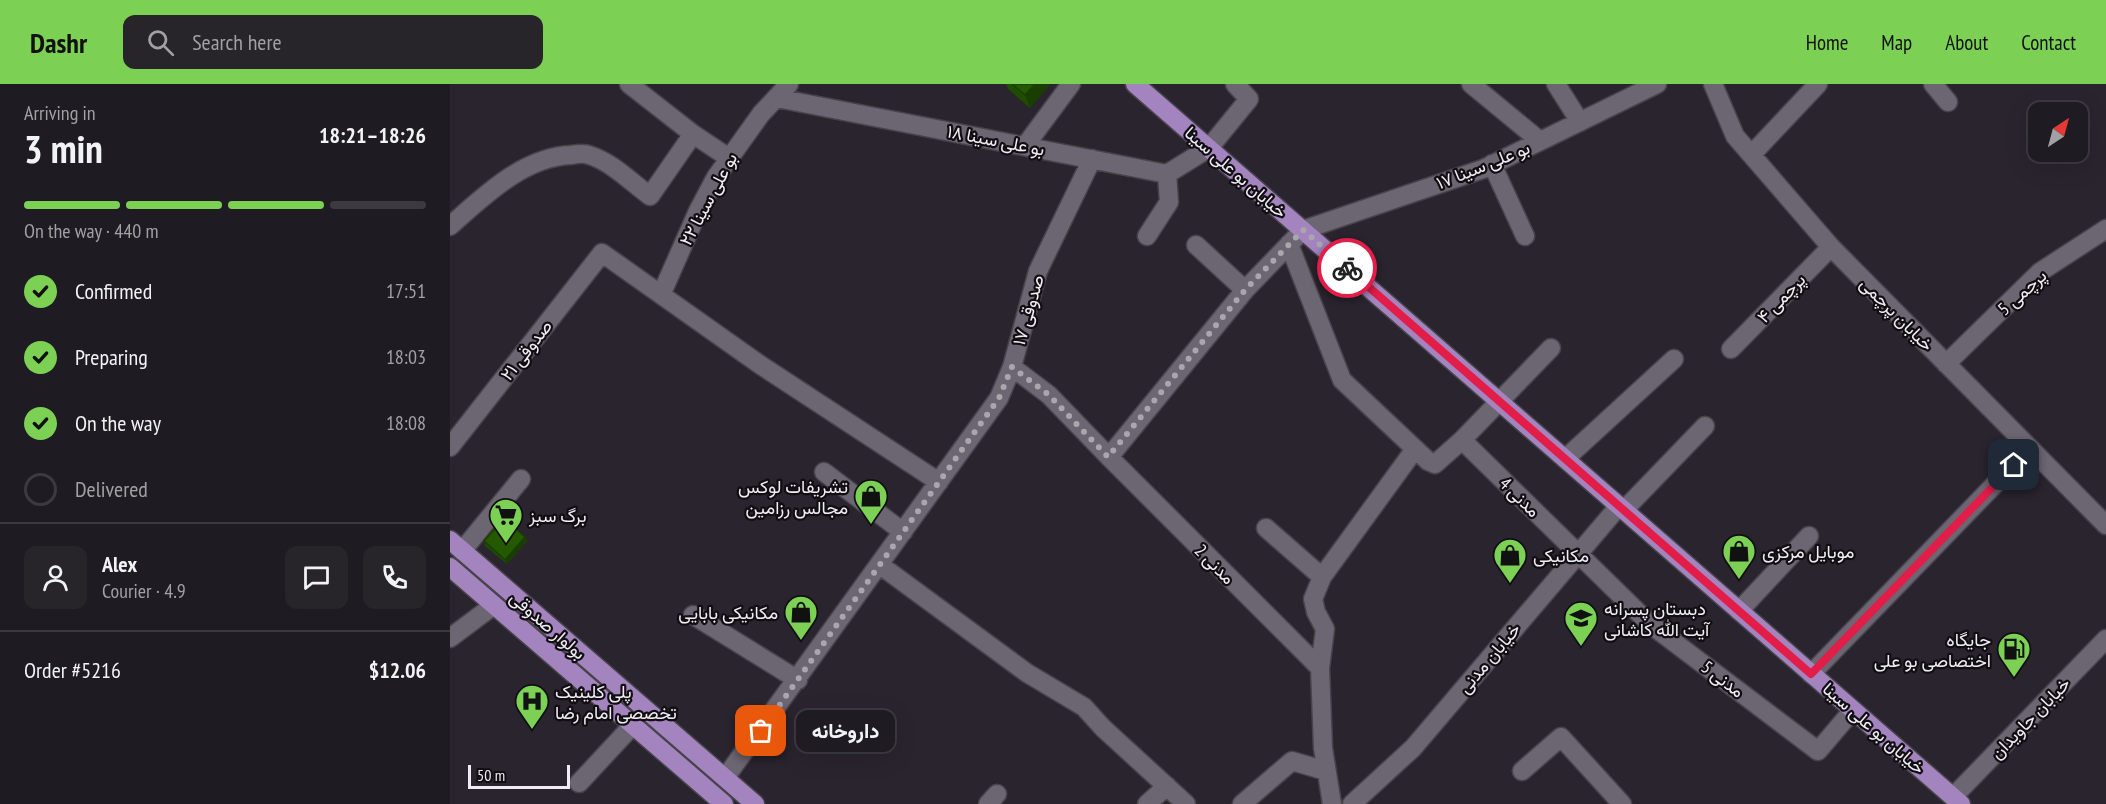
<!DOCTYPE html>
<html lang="en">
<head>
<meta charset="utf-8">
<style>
	:root { --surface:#1f1b22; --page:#27242a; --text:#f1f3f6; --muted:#a1a1a5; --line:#3c3940; --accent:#7cd155 }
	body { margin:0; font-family:"PT Sans Narrow",Vazirmatn,sans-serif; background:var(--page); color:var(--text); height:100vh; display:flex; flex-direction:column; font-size:22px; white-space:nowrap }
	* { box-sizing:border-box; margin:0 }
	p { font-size:20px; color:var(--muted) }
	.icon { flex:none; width:33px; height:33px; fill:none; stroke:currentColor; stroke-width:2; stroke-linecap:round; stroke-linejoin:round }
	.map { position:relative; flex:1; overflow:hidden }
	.sheet { display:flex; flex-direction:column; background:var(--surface); width:450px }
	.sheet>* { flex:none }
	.needle { width:39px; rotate:36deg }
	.fabs { position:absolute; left:1578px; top:18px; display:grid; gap:12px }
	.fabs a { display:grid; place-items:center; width:60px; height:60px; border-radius:12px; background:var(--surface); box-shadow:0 6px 24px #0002,0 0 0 2px var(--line); font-size:30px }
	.scale { position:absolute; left:18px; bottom:15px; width:102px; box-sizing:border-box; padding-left:6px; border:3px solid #efecf3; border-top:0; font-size:16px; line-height:21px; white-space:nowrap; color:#efecf3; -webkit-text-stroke:4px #110e13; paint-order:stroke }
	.pin { position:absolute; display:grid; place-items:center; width:51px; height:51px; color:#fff; margin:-26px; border-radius:12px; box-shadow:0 3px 9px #0006 }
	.courier { position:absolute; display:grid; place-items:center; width:60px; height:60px; margin:-30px; border:4px solid #e11d48; border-radius:50%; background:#fff; color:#222; box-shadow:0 2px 8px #0007 }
	.bubble { position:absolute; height:42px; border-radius:12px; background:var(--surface); box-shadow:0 6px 24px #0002,0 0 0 2px var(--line); font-size:20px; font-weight:800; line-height:42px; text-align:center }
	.summary em { font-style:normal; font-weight:800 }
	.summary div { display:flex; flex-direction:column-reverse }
	.summary { display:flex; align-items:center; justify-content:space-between; height:102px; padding:0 24px }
	h1 { font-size:39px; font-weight:800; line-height:45px }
	.bar { display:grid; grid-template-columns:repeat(4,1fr); gap:9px 6px; align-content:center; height:72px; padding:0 24px }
	.bar i { height:8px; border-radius:4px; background:var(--line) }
	.bar .current { background:var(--accent) }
	.bar p { grid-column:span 4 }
	.line { display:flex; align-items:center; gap:15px; padding:0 24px; border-top:2px solid var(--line) }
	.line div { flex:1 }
	.round { display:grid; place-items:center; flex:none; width:63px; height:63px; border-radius:12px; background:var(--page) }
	ol { padding:0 24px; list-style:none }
	li { display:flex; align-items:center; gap:18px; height:66px }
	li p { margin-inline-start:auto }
	li .icon { padding:6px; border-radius:50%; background:var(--accent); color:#111; stroke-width:4 }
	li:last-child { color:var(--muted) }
	li i { width:33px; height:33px; border:3px solid var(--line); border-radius:50% }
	header { display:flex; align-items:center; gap:36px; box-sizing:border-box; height:84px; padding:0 30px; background:var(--accent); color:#111 }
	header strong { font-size:28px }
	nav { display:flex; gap:33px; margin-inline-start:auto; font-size:21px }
	.search { width:420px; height:54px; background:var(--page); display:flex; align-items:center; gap:15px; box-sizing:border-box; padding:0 21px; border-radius:12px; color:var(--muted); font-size:22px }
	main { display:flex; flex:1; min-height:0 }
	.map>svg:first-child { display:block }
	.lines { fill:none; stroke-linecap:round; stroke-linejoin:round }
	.minor-casing { stroke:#47434b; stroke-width:21 }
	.major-casing { stroke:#47434b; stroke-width:21 }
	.minor { stroke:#6c6572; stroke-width:18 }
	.major { stroke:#a484bf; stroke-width:18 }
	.wall { fill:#1f4d00 }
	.shaded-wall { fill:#193e00 }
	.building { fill:#245900; stroke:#193e00; stroke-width:1.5 }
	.done { stroke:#aaa6ae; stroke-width:6; stroke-dasharray:0 10.8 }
	.route { stroke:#e11d48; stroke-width:8 }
	.labels { text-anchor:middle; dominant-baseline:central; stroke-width:4.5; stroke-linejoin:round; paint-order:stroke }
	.street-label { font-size:18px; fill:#efecf3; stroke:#110e13 }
	.poi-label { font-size:18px; fill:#efecf3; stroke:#110e13; text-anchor:start }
</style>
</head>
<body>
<header>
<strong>Dashr</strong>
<div class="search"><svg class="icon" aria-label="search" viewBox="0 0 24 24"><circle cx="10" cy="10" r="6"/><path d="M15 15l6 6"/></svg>Search here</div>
<nav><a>Home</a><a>Map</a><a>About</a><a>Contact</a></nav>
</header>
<main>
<section class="sheet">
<div class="summary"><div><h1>3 min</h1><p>Arriving in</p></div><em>18:21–18:26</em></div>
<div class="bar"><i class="current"></i><i class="current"></i><i class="current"></i><i></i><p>On the way · 440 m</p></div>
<ol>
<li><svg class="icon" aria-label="check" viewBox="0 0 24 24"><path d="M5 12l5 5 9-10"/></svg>Confirmed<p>17:51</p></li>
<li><svg class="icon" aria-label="check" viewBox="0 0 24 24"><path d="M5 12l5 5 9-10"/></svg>Preparing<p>18:03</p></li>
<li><svg class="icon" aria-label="check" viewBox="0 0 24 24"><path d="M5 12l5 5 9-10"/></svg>On the way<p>18:08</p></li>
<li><i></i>Delivered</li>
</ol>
<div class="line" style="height:108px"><a class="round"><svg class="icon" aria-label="person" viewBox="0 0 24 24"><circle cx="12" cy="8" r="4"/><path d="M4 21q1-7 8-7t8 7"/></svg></a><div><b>Alex</b><p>Courier · 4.9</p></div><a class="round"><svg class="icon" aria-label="chat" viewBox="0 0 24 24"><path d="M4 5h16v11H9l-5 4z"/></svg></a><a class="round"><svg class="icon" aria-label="phone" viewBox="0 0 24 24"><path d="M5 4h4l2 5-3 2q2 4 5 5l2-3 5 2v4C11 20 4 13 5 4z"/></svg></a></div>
<div class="line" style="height:78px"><div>Order #5216</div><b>$12.06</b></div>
</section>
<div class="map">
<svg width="1656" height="720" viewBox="0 0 1656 720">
	<rect width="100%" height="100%" fill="#29242e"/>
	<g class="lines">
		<defs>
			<path id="minor" d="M179 0 243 50 279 74
				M1021 0 1090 57
				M1106 0 1130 38
				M1263 0 1285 52 1381 163 1656 441
				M1483 0 1498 18
				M327 14 717 90 759 64 799 15 785 0
				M575 62 621 0
				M1302 70 1368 0
				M1042 80 1075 152
				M0 142C34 112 73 73 121 71 127 70 134 69 139 71 162 78 181 98 200 112L243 50
				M697 152 719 118 717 90
				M839 160 892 296 978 377 985 380 1012 356 1101 264
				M746 161 795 206
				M211 211 248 127 266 93 311 30 339 0
				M1281 265 1381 163
				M1496 280 1590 188 1656 145
				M562 283 599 311 659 373 870 584 873 664 882 720
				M1012 356 1200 540 1368 667 1403 626
				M0 363 152 169 309 280 489 398
				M659 373 795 206 853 146 1033 85 1207 0
				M1115 375 1224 275
				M374 388 453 448
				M1174 426 1255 342
				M816 444 872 493
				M12 467 71 395
				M430 481 577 589 634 623 653 644 736 720
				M1289 527 1359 452
				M243 531 348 596
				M0 554 44 521
				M870 584 875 545 866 528 863 515 872 493 965 365
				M1361 590 1579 365
				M1072 687 1111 653 1172 720
				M275 694 549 314 562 283 588 187 642 75
				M129 699 183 641
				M1503 713 1656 555
				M538 720 547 710
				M697 720 717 702
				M792 720 842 677 876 687
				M902 720 963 664 1169 422"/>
			<path id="major" d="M685 0 1511 720
				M0 456 305 720
				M0 483 274 720"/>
		</defs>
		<use href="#minor" class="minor-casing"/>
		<use href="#major" class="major-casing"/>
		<use href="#minor" class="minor"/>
		<use href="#major" class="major"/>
	</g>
	<path class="wall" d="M556 0H600L580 24 558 5Z
		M75 453 77 457 57 480 35 462 34 457Z"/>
	<path class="shaded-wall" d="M585 0H600L580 24 575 11Z
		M75 453 77 457 57 480 55 476Z"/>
	<path class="building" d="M562 0H585L575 11Z
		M54 434 75 453 55 476 34 457Z"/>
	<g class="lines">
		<path class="done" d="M311 647 549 314 562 283 599 311 658 373 795 206 853 146 897 184"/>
		<path class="route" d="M897 184 1361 590 1564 381"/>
	</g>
	<defs>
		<symbol id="shop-pin" viewBox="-11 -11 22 30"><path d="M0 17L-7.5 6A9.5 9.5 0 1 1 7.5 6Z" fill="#7cd155" stroke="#110e13"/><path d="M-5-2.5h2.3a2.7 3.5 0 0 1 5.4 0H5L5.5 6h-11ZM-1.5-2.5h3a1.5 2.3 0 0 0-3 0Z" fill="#111"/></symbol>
		<symbol id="supermarket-pin" viewBox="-11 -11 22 30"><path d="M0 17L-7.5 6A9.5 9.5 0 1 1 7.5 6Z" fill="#7cd155" stroke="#110e13"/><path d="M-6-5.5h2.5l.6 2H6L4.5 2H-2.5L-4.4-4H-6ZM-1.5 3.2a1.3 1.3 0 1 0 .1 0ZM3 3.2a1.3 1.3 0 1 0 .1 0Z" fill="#111"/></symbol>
		<symbol id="school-pin" viewBox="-11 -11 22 30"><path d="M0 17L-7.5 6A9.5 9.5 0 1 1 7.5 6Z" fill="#7cd155" stroke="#110e13"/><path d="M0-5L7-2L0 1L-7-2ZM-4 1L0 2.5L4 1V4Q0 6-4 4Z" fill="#111"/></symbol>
		<symbol id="fuel-pin" viewBox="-11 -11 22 30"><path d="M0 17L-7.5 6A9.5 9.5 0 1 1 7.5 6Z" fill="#7cd155" stroke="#110e13"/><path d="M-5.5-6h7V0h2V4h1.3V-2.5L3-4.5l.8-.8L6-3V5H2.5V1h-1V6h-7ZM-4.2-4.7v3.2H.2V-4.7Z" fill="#111"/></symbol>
		<symbol id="hospital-pin" viewBox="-11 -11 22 30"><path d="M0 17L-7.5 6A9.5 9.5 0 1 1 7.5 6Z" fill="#7cd155" stroke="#110e13"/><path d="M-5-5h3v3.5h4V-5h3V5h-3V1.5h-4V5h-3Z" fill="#111"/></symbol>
	</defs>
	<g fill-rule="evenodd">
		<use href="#shop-pin" x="402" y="393" width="38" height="52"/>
		<use href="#supermarket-pin" x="37" y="412" width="38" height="52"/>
		<use href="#shop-pin" x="1270" y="448" width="38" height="52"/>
		<use href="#shop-pin" x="1041" y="452" width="38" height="52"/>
		<use href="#shop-pin" x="332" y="509" width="38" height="52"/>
		<use href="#school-pin" x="1112" y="515" width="38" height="52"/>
		<use href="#fuel-pin" x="1545" y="546" width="38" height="52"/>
		<use href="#hospital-pin" x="63" y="598" width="38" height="52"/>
	</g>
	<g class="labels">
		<g class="street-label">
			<text transform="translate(546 56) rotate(11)">بو علی سینا ۱۸</text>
			<text transform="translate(1033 81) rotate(-22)">بو علی سینا ۱۷</text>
			<text transform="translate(786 88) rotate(41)">خیابان بو علی سینا</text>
			<text transform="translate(258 115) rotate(-62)">بو علی سینا ۲۲</text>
			<text transform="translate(1572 208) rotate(-42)">پرچمی 5</text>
			<text transform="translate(1331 214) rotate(-46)">پرچمی ۴</text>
			<text transform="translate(578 226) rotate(-74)">صدوقی ۱۷</text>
			<text transform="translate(1447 230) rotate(45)">خیابان پرچمی</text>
			<text transform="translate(76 266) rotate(-52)">صدوقی ۲۱</text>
			<text transform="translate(1070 413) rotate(44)">مدنی 4</text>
			<text transform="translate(765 480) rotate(45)">مدنی 2</text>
			<text transform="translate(98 541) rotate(41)">بولوار صدوقی</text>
			<text transform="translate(1039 574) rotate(-50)">خیابان مدنی</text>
			<text transform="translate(1273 595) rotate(37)">مدنی 5</text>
			<text transform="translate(1580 634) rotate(-46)">خیابان جاویدان</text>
			<text transform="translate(1424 644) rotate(41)">خیابان بو علی سینا</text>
		</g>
		<g class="poi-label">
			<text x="398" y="402" text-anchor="end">تشریفات لوکس<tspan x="398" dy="21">مجالس رزامین</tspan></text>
			<text x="79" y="431">برگ سبز</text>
			<text x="1312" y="467">موبایل مرکزی</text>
			<text x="1083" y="471">مکانیکی</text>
			<text x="1154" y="524">دبستان پسرانه<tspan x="1154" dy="21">آیت الله کاشانی</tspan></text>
			<text x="328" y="528" text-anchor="end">مکانیکی بابایی</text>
			<text x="1541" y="555" text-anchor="end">جایگاه<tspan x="1541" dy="21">اختصاصی بو علی</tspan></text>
			<text x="105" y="607">پلی کلینیک<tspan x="105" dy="21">تخصصی امام رضا</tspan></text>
		</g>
	</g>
</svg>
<div class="fabs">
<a><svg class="needle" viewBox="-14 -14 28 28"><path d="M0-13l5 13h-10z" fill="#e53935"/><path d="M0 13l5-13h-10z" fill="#a1a1a5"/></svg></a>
</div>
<div class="scale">50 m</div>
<div class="pin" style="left:311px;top:647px;background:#ea580c"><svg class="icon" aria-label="bag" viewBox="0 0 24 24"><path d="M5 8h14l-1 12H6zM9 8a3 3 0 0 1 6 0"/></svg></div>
<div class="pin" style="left:1564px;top:381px;background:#1f2937"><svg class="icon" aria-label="home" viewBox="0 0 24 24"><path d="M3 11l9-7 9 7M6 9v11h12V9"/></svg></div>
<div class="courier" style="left:897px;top:184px"><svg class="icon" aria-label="bike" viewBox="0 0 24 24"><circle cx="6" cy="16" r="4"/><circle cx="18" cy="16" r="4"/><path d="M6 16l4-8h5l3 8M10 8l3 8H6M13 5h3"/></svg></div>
<div class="bubble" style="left:346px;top:626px;width:99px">داروخانه</div>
</div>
</main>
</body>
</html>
